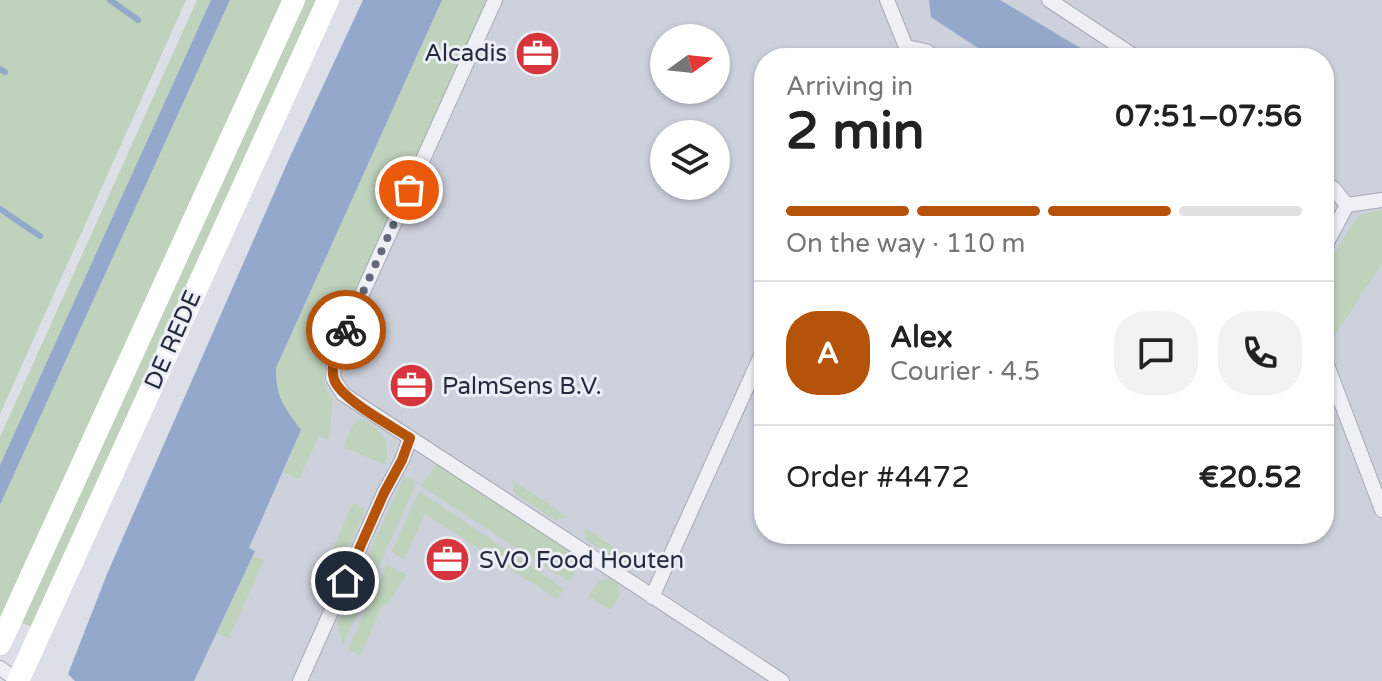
<!DOCTYPE html>
<html lang="en">
<head>
<meta charset="utf-8">
<style>
	:root { --surface:#fff; --page:#f2f2f2; --text:#222; --muted:#767676; --line:#e0e0e0; --accent:#b45309 }
	body { margin:0; font-family:"Varela Round",sans-serif; background:var(--page); color:var(--text); height:100vh; display:flex; flex-direction:column; font-size:30px; white-space:nowrap }
	* { box-sizing:border-box; margin:0 }
	p { font-size:26px; color:var(--muted) }
	.icon { flex:none; width:44px; height:44px; fill:none; stroke:currentColor; stroke-width:2; stroke-linecap:round; stroke-linejoin:round }
	.map { position:relative; flex:1; overflow:hidden }
	.details { position:absolute; left:754px; top:48px; width:580px; height:496px; display:flex; flex-direction:column; background:var(--surface); border-radius:32px; box-shadow:0 2px 6px #0004 }
	.details>* { flex:none }
	.needle { width:52px; rotate:75deg }
	.controls { position:absolute; left:650px; top:24px; display:grid; gap:16px }
	.controls a { display:grid; place-items:center; width:80px; height:80px; border-radius:50%; background:var(--surface); box-shadow:0 2px 6px #0004; font-size:40px }
	.pin { position:absolute; display:grid; place-items:center; width:68px; height:68px; color:#fff; margin:-34px; border:4px solid #fff; border-radius:50%; box-shadow:0 2px 8px #0007 }
	.courier { position:absolute; display:grid; place-items:center; width:80px; height:80px; margin:-40px; border:6px solid #b45309; border-radius:50%; background:#fff; color:#222; box-shadow:0 2px 10px #0007 }
	.head em { font-style:normal; font-weight:700 }
	.head div { display:flex; flex-direction:column-reverse }
	.head { display:flex; align-items:center; justify-content:space-between; height:136px; padding:0 32px }
	h1 { font-size:52px; font-weight:700; line-height:60px }
	.bar { display:grid; grid-template-columns:repeat(4,1fr); gap:12px 8px; align-content:center; height:96px; padding:0 32px }
	.bar i { height:10px; border-radius:6px; background:var(--line) }
	.bar .active { background:var(--accent) }
	.bar p { grid-column:span 4 }
	.line { display:flex; align-items:center; gap:20px; padding:0 32px; border-top:2px solid var(--line) }
	.line div { flex:1 }
	.round { display:grid; place-items:center; flex:none; width:84px; height:84px; border-radius:32px; background:var(--page) }
	.map>svg:first-child { display:block }
	.built { fill:#cdd1dc; fill-rule:evenodd }
	.green { fill:#bfd2bc }
	.water { fill:#93a8cb }
	.lines { fill:none; stroke-linecap:round; stroke-linejoin:round }
	.stream { stroke:#93a8cb; stroke-width:6 }
	.street-casing { stroke:#a5a9b4; stroke-width:16 }
	.street { stroke:#eef0f5; stroke-width:14 }
	.secondary { stroke:#fff; stroke-width:22 }
	.done { stroke:#646a79; stroke-width:8; stroke-dasharray:0 14.4 }
	.route { stroke:#b45309; stroke-width:10 }
	.labels { text-anchor:middle; dominant-baseline:central; stroke-width:6; stroke-linejoin:round; paint-order:stroke }
	.poi-label { font-size:24px; fill:#242b3e; stroke:#ebeef5; text-anchor:start }
	.street-label { font-size:24px; fill:#242b3e; stroke:#ebeef5 }
</style>
</head>
<body>
<div class="map">
<svg width="1382" height="681" viewBox="0 0 1382 681">
	<rect width="100%" height="100%" fill="#dcdfe7"/>
	<path class="built" d="M401 0H1382V681H178L441 27ZM664 38H716V90H664ZM764 58H1324V534H764ZM664 134H716V186H664Z"/>
	<path class="green" d="M0 0H186L0 414Z
		M197 0H211L0 465V437Z
		M230 0H284L0 628V505Z
		M304 0H319L34 628 22 623Z
		M442 0H487L325 359C324 373 321 388 333 398L329 435 328 440 319 436 299 479 284 472 301 430C284 406 276 399 276 368Z
		M1382 210V263L1333 338 1324 315V270L1358 215Z
		M363 419C383 433 392 440 385 465L344 447C348 437 351 421 363 419Z
		M437 464 577 554 576 556 578 568 569 582 421 486Z
		M404 476 417 482 343 645 337 623Z
		M512 480 568 517 555 520 514 493Z
		M419 491 564 589 557 599 425 514 404 560 392 551Z
		M353 503 366 509 332 585 319 580Z
		M583 527 629 557 623 565 585 539 586 537Z
		M253 556 264 561 230 635 232 636 230 639 217 633Z
		M387 564 406 575 386 606 383 604 360 656 348 649Z
		M612 577 618 582 620 596 610 610 589 596 599 581Z"/>
	<path class="water" d="M211 0H230L0 505V465Z
		M363 0H442L276 368C276 399 284 406 301 430L249 548 255 551 194 681H75L68 674 107 574 289 159Z
		M929 0H1000L1097 58H993L931 17Z"/>
	<g class="lines">
		<path class="stream" d="M110 0 138 20
			M0 69 5 72
			M0 209 40 236"/>
		<defs>
			<path id="street" d="M495 0 335 354 333 378 343 394 782 681
				M887 0 906 47 926 51 936 58
				M1049 0 1137 58
				M1324 182 1334 189 1347 205 1324 248
				M1347 205 1382 200
				M1324 357 1382 510
				M652 597 764 349
				M0 668 19 681
				M300 681 384 493 402 460 410 438"/>
		</defs>
		<use href="#street" class="street-casing"/>
		<use href="#street" class="street"/>
		<path class="secondary" d="M0 644 294 0
			M18 681 328 0"/>
	</g>
	<g class="lines">
		<path class="done" d="M346 330 409 190"/>
		<path class="route" d="M345 581 384 493 402 460 410 438C392 426 340 399 334 379 329 363 339 344 346 330"/>
	</g>
	<defs>
		<symbol id="office-disc" viewBox="-11 -11 22 22"><circle r="9.5" fill="#d7353c" stroke="#ebeef5"/><path d="M-6-3h4V-5.5h4V-3h4V5H-6ZM-1-4.5V-3h2v-1.5ZM-6 0V1H6V0Z" fill="#fff"/></symbol>
	</defs>
	<g fill-rule="evenodd">
		<use href="#office-disc" x="512" y="28" width="51" height="51"/>
		<use href="#office-disc" x="386" y="360" width="51" height="51"/>
		<use href="#office-disc" x="422" y="534" width="51" height="51"/>
	</g>
	<g class="labels">
		<g class="poi-label">
			<text x="507" y="53" text-anchor="end">Alcadis</text>
			<text x="442" y="386">PalmSens B.V.</text>
			<text x="479" y="560">SVO Food Houten</text>
		</g>
		<g class="street-label">
			<text transform="translate(173 340) rotate(-66)">DE REDE</text>
		</g>
	</g>
</svg>
<div class="controls">
<a><svg class="needle" viewBox="-14 -14 28 28"><path d="M0-13l5 13h-10z" fill="#e53935"/><path d="M0 13l5-13h-10z" fill="#767676"/></svg></a>
<a><svg class="icon" aria-label="layers" viewBox="0 0 24 24"><path d="M12 4l9 5-9 5-9-5zM3 14l9 5 9-5"/></svg></a>
</div>
<div class="pin" style="left:409px;top:190px;background:#ea580c"><svg class="icon" aria-label="bag" viewBox="0 0 24 24"><path d="M5 8h14l-1 12H6zM9 8a3 3 0 0 1 6 0"/></svg></div>
<div class="pin" style="left:345px;top:581px;background:#1f2937"><svg class="icon" aria-label="home" viewBox="0 0 24 24"><path d="M3 11l9-7 9 7M6 9v11h12V9"/></svg></div>
<div class="courier" style="left:346px;top:330px"><svg class="icon" aria-label="bike" viewBox="0 0 24 24"><circle cx="6" cy="16" r="4"/><circle cx="18" cy="16" r="4"/><path d="M6 16l4-8h5l3 8M10 8l3 8H6M13 5h3"/></svg></div>
<section class="details">
<div class="head"><div><h1>2 min</h1><p>Arriving in</p></div><em>07:51–07:56</em></div>
<div class="bar"><i class="active"></i><i class="active"></i><i class="active"></i><i></i><p>On the way · 110 m</p></div>
<div class="line" style="height:144px"><b class="round" style="background:var(--accent);color:#fff">A</b><div><b>Alex</b><p>Courier · 4.5</p></div><a class="round"><svg class="icon" aria-label="chat" viewBox="0 0 24 24"><path d="M4 5h16v11H9l-5 4z"/></svg></a><a class="round"><svg class="icon" aria-label="phone" viewBox="0 0 24 24"><path d="M5 4h4l2 5-3 2q2 4 5 5l2-3 5 2v4C11 20 4 13 5 4z"/></svg></a></div>
<div class="line" style="height:104px"><div>Order #4472</div><b>€20.52</b></div>
</section>
</div>
</body>
</html>
